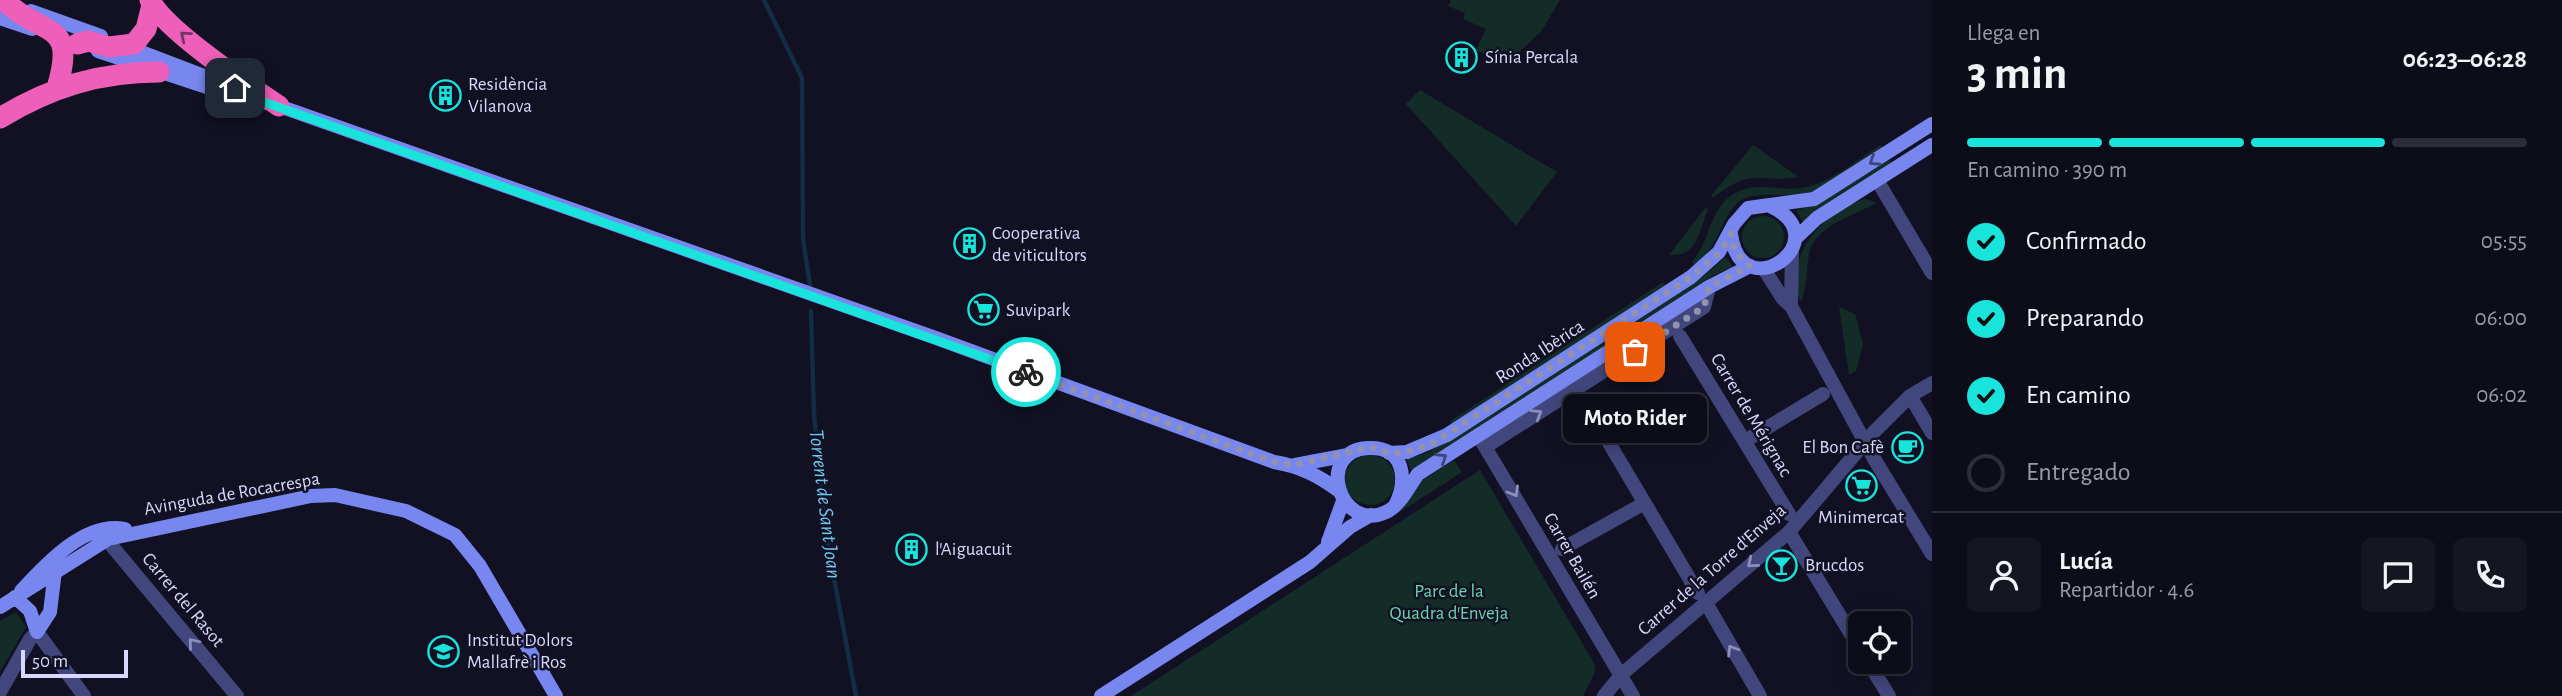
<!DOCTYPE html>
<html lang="es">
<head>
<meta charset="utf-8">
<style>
	:root { --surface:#0d0d1a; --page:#161623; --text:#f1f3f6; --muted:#9a9ca2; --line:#2d2d39; --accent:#19e4db }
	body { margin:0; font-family:"Alegreya Sans",sans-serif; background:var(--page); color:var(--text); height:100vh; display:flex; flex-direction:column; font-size:26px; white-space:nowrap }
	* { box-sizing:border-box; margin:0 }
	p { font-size:23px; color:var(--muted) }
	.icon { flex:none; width:38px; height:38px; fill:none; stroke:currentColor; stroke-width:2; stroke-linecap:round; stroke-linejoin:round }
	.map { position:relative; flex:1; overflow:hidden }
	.details { display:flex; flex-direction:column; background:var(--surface); width:630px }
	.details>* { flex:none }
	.controls { position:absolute; left:1848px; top:611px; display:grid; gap:14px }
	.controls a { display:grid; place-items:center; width:63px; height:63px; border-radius:10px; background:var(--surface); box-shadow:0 4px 18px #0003,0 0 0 2px var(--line); font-size:35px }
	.scale { position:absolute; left:21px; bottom:18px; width:107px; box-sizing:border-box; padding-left:7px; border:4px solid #d7d8fb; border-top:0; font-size:19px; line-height:24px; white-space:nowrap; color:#d7d8fb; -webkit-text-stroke:5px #111123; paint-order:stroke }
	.pin { position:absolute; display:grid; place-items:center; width:60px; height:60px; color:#fff; margin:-30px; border-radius:14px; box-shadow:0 4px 10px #0006 }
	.courier { position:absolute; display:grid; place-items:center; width:70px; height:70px; margin:-35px; border:5px solid #19e4db; border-radius:50%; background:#fff; color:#222; box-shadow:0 2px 9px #0007 }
	.bubble { position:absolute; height:49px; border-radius:10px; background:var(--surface); box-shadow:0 4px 18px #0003,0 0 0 2px var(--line); font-size:23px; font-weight:600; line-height:49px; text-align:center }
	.overview em { font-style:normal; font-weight:600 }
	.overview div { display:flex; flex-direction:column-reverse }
	.overview { display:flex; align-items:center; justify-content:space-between; height:119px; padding:0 35px }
	h1 { font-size:46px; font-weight:600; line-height:52px }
	.bar { display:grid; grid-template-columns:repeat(4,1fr); gap:10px 7px; align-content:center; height:84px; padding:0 35px }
	.bar i { height:9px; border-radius:5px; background:var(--line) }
	.bar .current { background:var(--accent) }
	.bar p { grid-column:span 4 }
	.line { display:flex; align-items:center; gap:18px; padding:0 35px; border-top:2px solid var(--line) }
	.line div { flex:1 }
	.round { display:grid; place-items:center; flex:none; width:74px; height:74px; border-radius:10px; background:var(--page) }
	ol { padding:0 35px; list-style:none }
	li { display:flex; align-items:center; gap:21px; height:77px }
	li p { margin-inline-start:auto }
	li .icon { padding:7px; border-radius:50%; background:var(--accent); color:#111; stroke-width:4 }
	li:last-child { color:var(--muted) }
	li i { width:38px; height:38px; border:4px solid var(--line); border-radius:50% }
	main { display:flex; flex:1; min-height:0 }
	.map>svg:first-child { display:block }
	.green { fill:#142c28 }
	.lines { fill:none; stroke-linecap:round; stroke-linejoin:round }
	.stream { stroke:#132d44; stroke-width:4.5 }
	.street { stroke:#41477c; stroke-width:14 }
	.secondary { stroke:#7887f0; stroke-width:14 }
	.highway { stroke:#ed5fb8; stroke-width:21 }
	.oneway { stroke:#743466 }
	.oneway2 { stroke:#3f467f }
	.oneway3 { stroke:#8c90bc }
	.done { stroke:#9292af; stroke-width:7; stroke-dasharray:0 12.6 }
	.route { stroke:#19e4db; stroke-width:9 }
	.labels { text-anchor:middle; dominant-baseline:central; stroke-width:5; stroke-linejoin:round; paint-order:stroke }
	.poi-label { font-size:19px; fill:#d7d8fb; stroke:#111123; text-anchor:start }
	.street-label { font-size:19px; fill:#d7d8fb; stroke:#111123 }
	.park-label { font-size:19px; fill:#6bd3aa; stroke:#111123 }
	.water-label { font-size:21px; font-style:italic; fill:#70c7ef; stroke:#111123 }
</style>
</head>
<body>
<main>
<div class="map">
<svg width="1932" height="696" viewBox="0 0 1932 696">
	<rect width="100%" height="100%" fill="#111123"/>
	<path class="green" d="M1451 0H1560L1541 32 1506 64 1476 50 1486 29 1463 19 1465 13 1448 6Z
		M1420 90 1557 172 1516 226 1406 104Z
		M1753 145 1799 177C1756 184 1755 165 1713 198L1711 196Z
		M1880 145 1883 148C1863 160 1830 188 1809 193 1789 198 1763 191 1745 198 1723 208 1720 247 1695 266L1692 262C1709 243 1709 214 1728 198 1751 179 1774 191 1800 188 1828 185 1857 160 1880 145Z
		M1889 160 1892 163 1803 223 1796 210 1816 205Z
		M1866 199 1877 203C1856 214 1813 227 1809 254 1806 273 1808 283 1801 302 1780 259 1825 208 1866 199Z
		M1705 208 1708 209C1699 231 1698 257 1669 255Z
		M1742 237a21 21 0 1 1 42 0a21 21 0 1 1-42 0Z
		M1726 257 1733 267 1714 275 1411 471 1406 459 1425 454 1444 443 1701 278Z
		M1663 282 1665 285 1452 424 1450 421Z
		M1839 307 1855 314 1863 344 1856 371 1849 375Z
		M1345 480a25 25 0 1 1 50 0a25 25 0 1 1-50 0Z
		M1454 460 1462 472 1400 512 1423 480Z
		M1480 470 1594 663 1595 672 1583 696H1131Z
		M16 612 26 627 0 672V621Z"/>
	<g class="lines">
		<path class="stream" d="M764 0 802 78 803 239 810 285
			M811 311 814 414 825 530 856 696"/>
		<path class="street" d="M1877 180 1932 273
			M1764 269 1783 299 1791 306 1873 457 1932 554
			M1791 306 1792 251
			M1680 336 1789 514
			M1910 396 1932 433
			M1583 399 1698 593
			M1478 435 1633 696
			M1745 441 1823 394
			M1485 447 1704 307 1709 287
			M1789 532 1860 649
			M101 533 237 696
			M1562 549 1643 504
			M1706 603 1760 696
			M1868 662 1889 696
			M0 692 30 639 37 632 84 696
			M1604 696 1622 674 1789 532 1873 433 1910 396 1932 383"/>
		<path class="secondary" d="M31 11 101 36
			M0 18 32 29
			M123 45 225 84
			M98 51 219 91 279 106 936 338 1274 462C1299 466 1318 475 1339 491
			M1731 234C1741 311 1841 239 1770 206
			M1795 239 1817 218 1932 145
			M1389 453 1407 452 1447 435 1691 277 1719 252 1734 224 1748 208 1814 199 1932 124
			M1295 465 1348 455
			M1395 506C1408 480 1405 446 1368 448 1314 451 1340 534 1386 512 1400 506 1409 486 1418 474L1709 287 1750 266
			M1328 542 1343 501
			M21 591C46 564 85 521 125 529
			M15 597 30 611 37 632
			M0 607 108 539 311 496 335 495 406 511 455 535 480 566 556 696
			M37 632 50 612 55 571
			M1101 696 1310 562 1350 527 1371 515"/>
		<path class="highway" d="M150 0C164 29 249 86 279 106
			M7 3C45 38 77 20 57 88
			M77 44 88 41 109 47 134 44 146 29 152 5
			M0 118C51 87 100 72 159 72"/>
	</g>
	<defs><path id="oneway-chevron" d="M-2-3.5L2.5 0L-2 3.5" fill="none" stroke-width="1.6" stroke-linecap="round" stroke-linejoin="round" transform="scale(1.75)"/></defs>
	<use class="oneway" href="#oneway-chevron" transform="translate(185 36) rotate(-140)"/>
	<g class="oneway2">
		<use href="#oneway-chevron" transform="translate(1874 161) rotate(147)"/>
		<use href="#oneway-chevron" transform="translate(1442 458) rotate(-33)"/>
	</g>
	<g class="oneway3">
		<use href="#oneway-chevron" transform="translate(1537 414) rotate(-32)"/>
		<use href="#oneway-chevron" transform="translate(1514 492) rotate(60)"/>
		<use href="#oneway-chevron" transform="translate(1752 563) rotate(140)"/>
		<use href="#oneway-chevron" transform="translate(193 643) rotate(-130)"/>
		<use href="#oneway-chevron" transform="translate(1732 650) rotate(-122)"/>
	</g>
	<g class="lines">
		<path class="done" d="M1026 372 1274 462 1293 465 1371 447 1389 453H1404L1433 443 1691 277 1720 252 1731 234C1733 249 1737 257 1750 266L1709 287 1704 307 1635 352"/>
		<path class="route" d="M235 88 244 95 1026 372"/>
	</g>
	<defs>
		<symbol id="building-ring" viewBox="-11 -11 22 22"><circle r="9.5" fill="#111123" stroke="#19e4db" stroke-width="1.5"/><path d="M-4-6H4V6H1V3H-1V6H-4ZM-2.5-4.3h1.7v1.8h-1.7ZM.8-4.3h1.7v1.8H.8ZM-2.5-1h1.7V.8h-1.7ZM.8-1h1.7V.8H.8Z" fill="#19e4db"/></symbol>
		<symbol id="supermarket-ring" viewBox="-11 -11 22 22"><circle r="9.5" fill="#111123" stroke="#19e4db" stroke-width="1.5"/><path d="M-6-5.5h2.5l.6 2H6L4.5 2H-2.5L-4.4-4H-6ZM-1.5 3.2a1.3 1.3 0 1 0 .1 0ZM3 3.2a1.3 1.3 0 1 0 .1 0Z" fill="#19e4db"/></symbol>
		<symbol id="cafe-ring" viewBox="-11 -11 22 22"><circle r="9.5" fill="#111123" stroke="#19e4db" stroke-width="1.5"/><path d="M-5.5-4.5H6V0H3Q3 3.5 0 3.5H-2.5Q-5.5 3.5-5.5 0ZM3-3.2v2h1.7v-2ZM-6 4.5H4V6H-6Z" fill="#19e4db"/></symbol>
		<symbol id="bar-ring" viewBox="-11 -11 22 22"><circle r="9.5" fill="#111123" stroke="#19e4db" stroke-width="1.5"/><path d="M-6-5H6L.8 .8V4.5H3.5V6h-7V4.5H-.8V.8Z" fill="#19e4db"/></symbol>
		<symbol id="school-ring" viewBox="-11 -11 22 22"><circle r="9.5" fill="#111123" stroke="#19e4db" stroke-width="1.5"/><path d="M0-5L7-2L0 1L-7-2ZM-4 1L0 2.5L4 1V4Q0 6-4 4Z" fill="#19e4db"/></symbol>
	</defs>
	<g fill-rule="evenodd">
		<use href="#building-ring" x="1444" y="40" width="35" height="35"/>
		<use href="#building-ring" x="428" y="78" width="35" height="35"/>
		<use href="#building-ring" x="952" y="226" width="35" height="35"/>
		<use href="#supermarket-ring" x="966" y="292" width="35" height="35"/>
		<use href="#cafe-ring" x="1890" y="430" width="35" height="35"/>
		<use href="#supermarket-ring" x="1844" y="468" width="35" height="35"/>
		<use href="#building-ring" x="894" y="532" width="35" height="35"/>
		<use href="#bar-ring" x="1764" y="548" width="35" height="35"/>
		<use href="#school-ring" x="426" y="634" width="35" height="35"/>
	</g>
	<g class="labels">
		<g class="poi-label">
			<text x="1485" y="57">Sínia Percala</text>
			<text x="468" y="84">Residència<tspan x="468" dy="22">Vilanova</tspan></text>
			<text x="992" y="233">Cooperativa<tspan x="992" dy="22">de viticultors</tspan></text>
			<text x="1006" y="310">Suvipark</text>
			<text x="1884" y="447" text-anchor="end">El Bon Cafè</text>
			<text x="1861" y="517" text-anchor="middle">Minimercat</text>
			<text x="935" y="549">l'Aiguacuit</text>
			<text x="1805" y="565">Brucdos</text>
			<text x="467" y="640">Institut Dolors<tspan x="467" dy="22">Mallafrè i Ros</tspan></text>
		</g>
		<g class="street-label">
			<text transform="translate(1540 352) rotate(-33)">Ronda Ibèrica</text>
			<text transform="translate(1751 415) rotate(59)">Carrer de Mérignac</text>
			<text transform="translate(232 494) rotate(-10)">Avinguda de Rocacrespa</text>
			<text transform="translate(1572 556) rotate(60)">Carrer Bailén</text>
			<text transform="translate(1712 570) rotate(-41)">Carrer de la Torre d'Enveja</text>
			<text transform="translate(183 600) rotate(50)">Carrer del Rasot</text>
		</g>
		<g class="park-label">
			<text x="1449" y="591">Parc de la<tspan x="1449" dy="22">Quadra d'Enveja</tspan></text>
		</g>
		<g class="water-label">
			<text transform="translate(825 504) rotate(83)">Torrent de Sant Joan</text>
		</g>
	</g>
</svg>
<div class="controls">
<a><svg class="icon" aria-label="locate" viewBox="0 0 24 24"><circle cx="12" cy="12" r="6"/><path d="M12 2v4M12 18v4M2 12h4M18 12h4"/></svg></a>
</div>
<div class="scale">50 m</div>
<div class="pin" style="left:1635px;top:352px;background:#ea580c"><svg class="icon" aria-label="bag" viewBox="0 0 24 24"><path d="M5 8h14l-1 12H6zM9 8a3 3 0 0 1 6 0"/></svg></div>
<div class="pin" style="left:235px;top:88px;background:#1f2937"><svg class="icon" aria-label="home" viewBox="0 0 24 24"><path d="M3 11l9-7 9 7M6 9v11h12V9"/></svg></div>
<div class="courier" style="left:1026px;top:372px"><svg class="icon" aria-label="bike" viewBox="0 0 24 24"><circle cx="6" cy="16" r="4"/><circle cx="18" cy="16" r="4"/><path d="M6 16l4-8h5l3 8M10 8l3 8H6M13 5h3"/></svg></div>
<div class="bubble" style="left:1563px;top:394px;width:144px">Moto Rider</div>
</div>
<section class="details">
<div class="overview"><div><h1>3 min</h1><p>Llega en</p></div><em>06:23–06:28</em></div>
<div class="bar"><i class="current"></i><i class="current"></i><i class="current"></i><i></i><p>En camino · 390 m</p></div>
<ol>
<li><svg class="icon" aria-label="check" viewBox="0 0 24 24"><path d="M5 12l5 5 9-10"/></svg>Confirmado<p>05:55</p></li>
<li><svg class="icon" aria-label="check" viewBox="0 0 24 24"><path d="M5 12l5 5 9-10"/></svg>Preparando<p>06:00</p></li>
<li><svg class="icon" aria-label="check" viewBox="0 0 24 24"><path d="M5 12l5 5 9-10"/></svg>En camino<p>06:02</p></li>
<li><i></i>Entregado</li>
</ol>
<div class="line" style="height:126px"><a class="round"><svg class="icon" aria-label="person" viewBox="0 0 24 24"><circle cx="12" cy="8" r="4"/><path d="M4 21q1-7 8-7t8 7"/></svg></a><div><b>Lucía</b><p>Repartidor · 4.6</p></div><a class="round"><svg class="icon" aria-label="chat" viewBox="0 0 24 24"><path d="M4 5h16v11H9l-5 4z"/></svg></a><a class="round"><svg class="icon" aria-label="phone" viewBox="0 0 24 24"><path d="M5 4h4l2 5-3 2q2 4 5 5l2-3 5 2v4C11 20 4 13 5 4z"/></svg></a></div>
</section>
</main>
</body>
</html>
